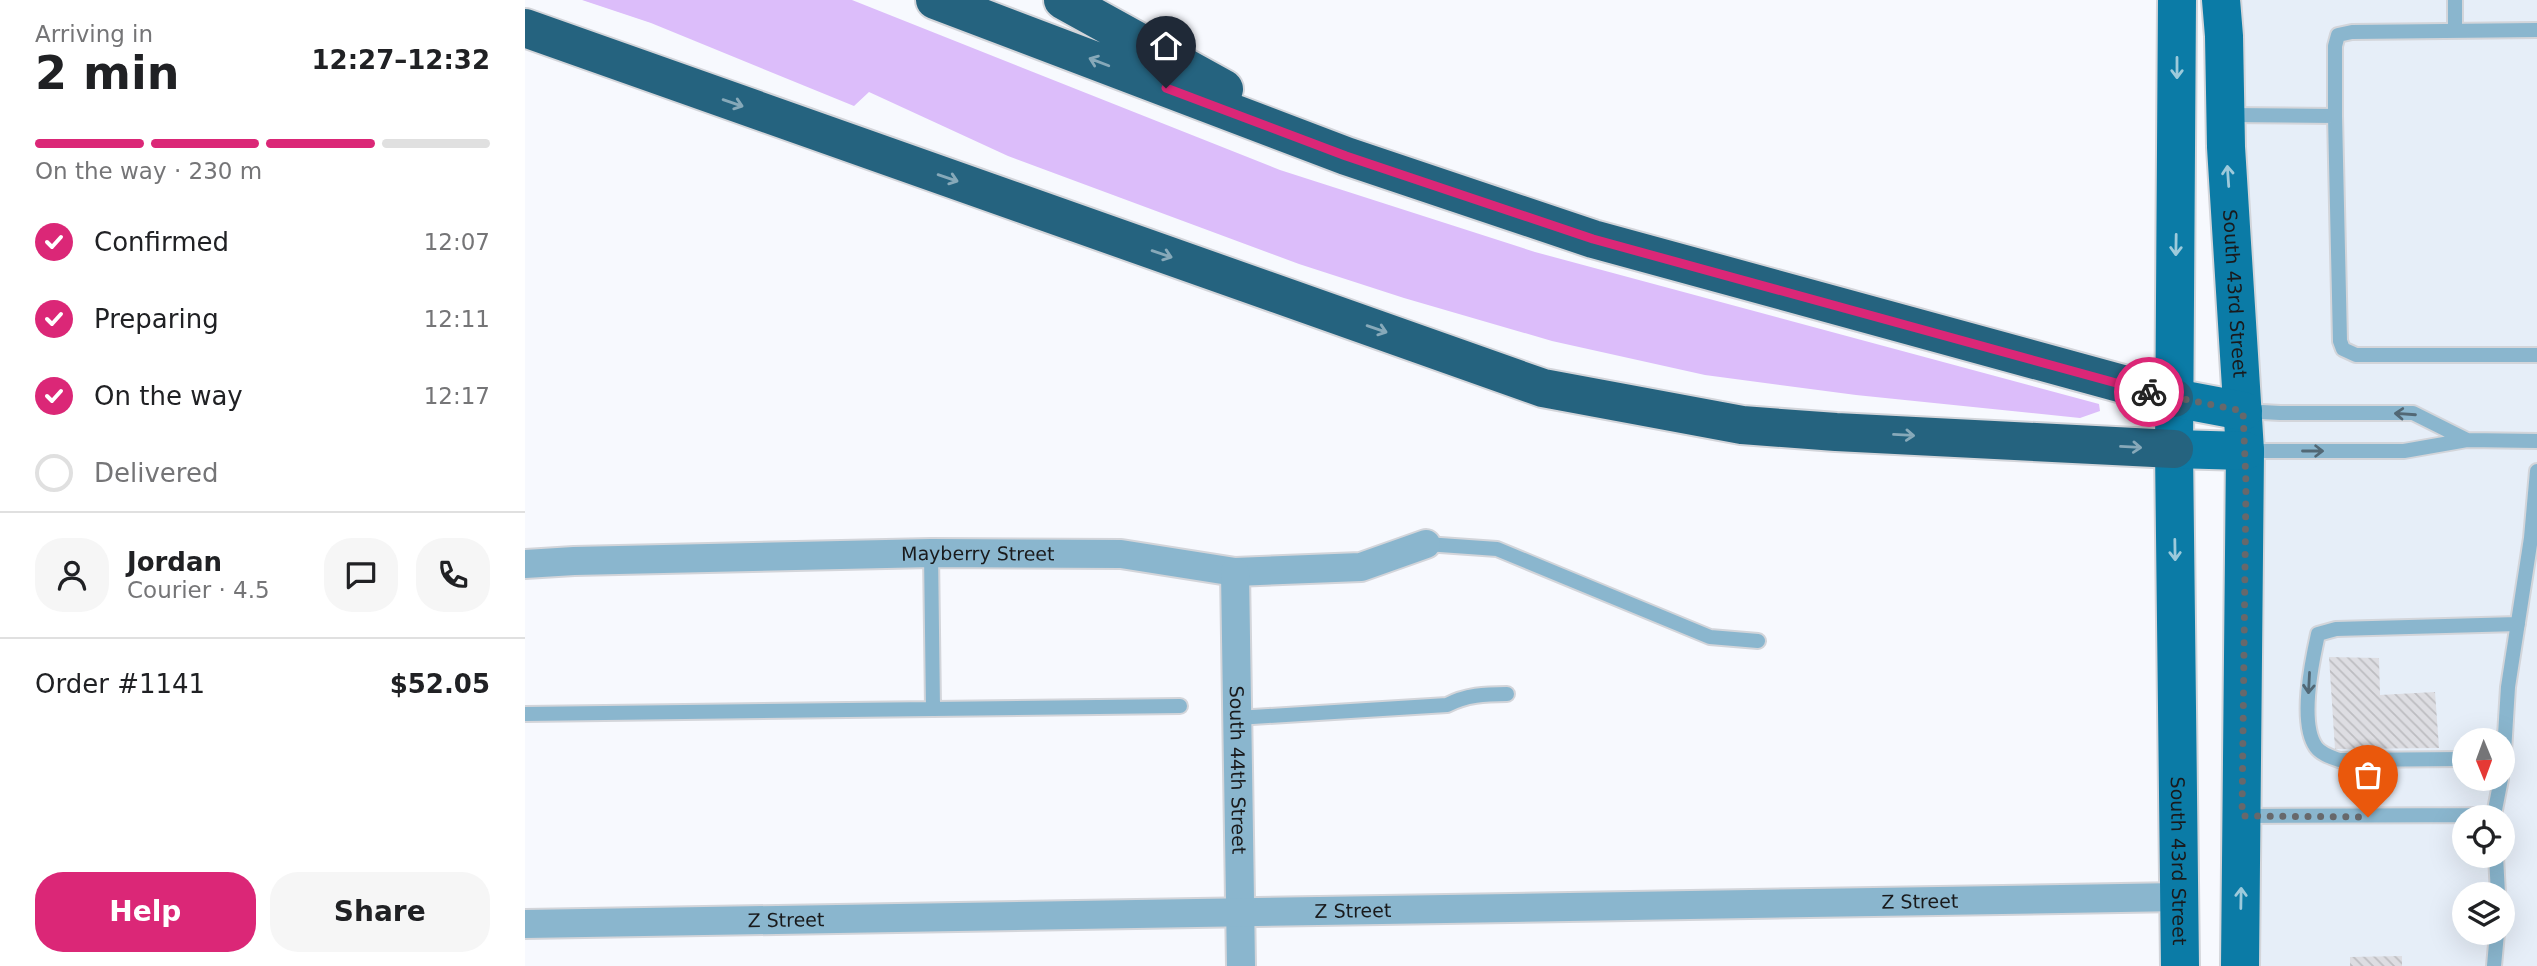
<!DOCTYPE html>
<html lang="en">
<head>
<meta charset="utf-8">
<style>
	:root { --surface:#fff; --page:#f6f6f6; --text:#202124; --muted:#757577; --line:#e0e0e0; --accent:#db2777 }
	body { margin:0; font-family:"DejaVu Sans",sans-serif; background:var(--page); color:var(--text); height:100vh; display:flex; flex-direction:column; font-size:26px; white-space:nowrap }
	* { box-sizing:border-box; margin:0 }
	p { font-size:23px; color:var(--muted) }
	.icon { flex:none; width:38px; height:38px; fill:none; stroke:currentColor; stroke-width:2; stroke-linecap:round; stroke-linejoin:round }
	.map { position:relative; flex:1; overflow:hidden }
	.drawer { display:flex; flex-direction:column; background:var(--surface); width:525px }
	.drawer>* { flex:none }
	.needle { width:46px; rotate:179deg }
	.fabs { position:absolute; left:1927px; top:728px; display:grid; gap:14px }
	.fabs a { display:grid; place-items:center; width:63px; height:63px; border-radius:50%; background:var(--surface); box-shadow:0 7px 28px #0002; font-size:35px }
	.pin { position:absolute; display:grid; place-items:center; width:60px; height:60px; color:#fff; margin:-72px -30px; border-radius:50% 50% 50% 0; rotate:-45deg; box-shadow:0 0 7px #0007 }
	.pin .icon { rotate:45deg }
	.courier { position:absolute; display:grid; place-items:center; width:70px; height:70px; margin:-35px; border:5px solid #db2777; border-radius:50%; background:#fff; color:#222; box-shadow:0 2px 9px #0007 }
	.head em { font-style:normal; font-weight:700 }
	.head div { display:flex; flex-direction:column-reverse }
	.head { display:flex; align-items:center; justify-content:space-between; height:119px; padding:0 35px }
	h1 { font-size:46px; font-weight:700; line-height:52px }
	.bar { display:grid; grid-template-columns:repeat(4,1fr); gap:10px 7px; align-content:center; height:84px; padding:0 35px }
	.bar i { height:9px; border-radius:5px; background:var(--line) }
	.bar .selected { background:var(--accent) }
	.bar p { grid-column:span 4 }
	.line { display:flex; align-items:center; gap:18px; padding:0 35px; border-top:2px solid var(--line) }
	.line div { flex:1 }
	.round { display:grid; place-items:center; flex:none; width:74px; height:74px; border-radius:28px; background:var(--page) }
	ol { padding:0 35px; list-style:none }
	li { display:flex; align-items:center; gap:21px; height:77px }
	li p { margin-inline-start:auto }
	li .icon { padding:7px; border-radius:50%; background:var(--accent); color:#fff; stroke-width:4 }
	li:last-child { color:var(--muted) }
	li i { width:38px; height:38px; border:4px solid var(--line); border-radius:50% }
	.primary-button { display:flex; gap:14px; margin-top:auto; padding:14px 35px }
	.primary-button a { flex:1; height:80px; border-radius:28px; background:var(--accent); color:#fff; font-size:28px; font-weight:700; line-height:80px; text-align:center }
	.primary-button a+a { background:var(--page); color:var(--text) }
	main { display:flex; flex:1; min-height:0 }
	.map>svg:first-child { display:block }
	.built { fill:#e6eef8; fill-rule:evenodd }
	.green { fill:#dcbdfa }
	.building { fill:url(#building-back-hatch) }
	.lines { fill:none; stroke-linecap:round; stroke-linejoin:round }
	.service-casing { stroke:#d3d5da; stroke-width:18 }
	.minor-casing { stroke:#d3d5da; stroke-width:32 }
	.primary-casing { stroke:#d3d5da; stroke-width:42 }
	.motorway-casing { stroke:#d3d5da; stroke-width:42 }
	.service { stroke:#8ab6ce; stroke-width:14 }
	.minor { stroke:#8ab6ce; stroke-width:28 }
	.primary { stroke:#0b7ba6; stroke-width:38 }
	.motorway { stroke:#25637f; stroke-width:38 }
	.oneway { stroke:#87a9b9 }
	.oneway2 { stroke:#9dcadb }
	.oneway3 { stroke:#526875 }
	.done { stroke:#67686b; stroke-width:7; stroke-dasharray:0 12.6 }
	.route { stroke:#db2777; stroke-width:9 }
	.labels { text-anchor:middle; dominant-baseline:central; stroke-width:7; stroke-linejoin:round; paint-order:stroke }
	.street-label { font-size:19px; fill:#191a1c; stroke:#fff }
</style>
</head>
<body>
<main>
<section class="drawer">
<div class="head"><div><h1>2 min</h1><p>Arriving in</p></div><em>12:27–12:32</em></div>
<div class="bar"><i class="selected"></i><i class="selected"></i><i class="selected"></i><i></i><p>On the way · 230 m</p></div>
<ol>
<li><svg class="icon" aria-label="check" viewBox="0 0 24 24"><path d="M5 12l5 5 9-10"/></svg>Confirmed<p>12:07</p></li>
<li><svg class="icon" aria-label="check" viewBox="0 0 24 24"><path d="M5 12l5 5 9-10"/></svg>Preparing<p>12:11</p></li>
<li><svg class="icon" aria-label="check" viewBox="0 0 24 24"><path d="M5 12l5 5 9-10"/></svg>On the way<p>12:17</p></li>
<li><i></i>Delivered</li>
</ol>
<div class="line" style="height:126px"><a class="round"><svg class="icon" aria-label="person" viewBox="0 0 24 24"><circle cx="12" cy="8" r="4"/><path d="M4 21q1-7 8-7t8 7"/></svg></a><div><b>Jordan</b><p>Courier · 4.5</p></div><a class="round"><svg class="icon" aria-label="chat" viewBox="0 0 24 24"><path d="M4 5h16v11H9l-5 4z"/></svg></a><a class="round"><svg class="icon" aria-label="phone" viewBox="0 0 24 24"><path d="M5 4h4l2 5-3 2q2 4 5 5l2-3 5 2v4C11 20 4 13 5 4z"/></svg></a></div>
<div class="line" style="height:91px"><div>Order #1141</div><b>$52.05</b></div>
<div class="primary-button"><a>Help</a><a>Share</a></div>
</section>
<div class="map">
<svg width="2012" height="966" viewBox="0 0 2012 966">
	<defs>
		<pattern id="building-back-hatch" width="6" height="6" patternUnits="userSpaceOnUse" patternTransform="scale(1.75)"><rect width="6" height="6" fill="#dddde2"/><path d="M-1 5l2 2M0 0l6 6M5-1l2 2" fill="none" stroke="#bdbdc1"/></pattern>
	</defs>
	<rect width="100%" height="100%" fill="#f7f9fe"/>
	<path class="built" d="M1703 0H2012V966H1718ZM1939 740H1978V779H1939ZM1939 817H1978V856H1939ZM1939 894H1978V933H1939Z"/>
	<path class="green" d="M57 0H327L755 170 1010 252 1574 404 1575 411 1555 418 1331 395 1180 375 1027 341 879 298 774 264 483 156 344 92 329 106 126 23Z"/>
	<path class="building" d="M1804 657 1854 658 1855 695 1910 692 1914 748 1810 749Z
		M1877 956V966H1825V957Z"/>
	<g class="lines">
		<defs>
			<path id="service" d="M1930 0V31
				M1702 115 1810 116V46L1813 35 1827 32 2012 30
				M1810 116 1815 341 1818 349 1831 355H2012
				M1719 411 1755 413H1888L1942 440
				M1720 451H1879L1942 440 2012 441
				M901 544 972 549 1185 637 1233 641
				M406 553 408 709
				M0 714 655 706
				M712 718 922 705C941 695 960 694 982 694
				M1939 759 1814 760C1806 757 1796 754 1791 747 1774 723 1787 661 1793 634L1811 629 1993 624
				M1978 768 1983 687 2006 538 2012 471
				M1969 815 1976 779
				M1717 816 1969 815V817
				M1971 856 1973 894
				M1969 966 1972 933"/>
			<g id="minor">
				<path id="s1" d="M0 564 49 561 406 553 596 554 710 572 836 567 901 544"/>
				<path id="s2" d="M710 572 716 966"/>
				<path id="s3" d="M0 924 1655 897"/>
			</g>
			<g id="primary">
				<path id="s4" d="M1652 0 1649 449 1655 966"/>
				<path id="s5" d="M1696 0 1699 36 1701 147 1720 451 1715 966"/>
				<path d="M1649 398 1718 411"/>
				<path d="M1649 449 1720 451"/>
			</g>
			<path id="motorway" d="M410 0 821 156 1068 239 1649 398
				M538 0 699 89
				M0 28 1018 388 1217 425 1311 432 1649 449"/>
		</defs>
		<use href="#service" class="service-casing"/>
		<use href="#minor" class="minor-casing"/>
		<use href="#primary" class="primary-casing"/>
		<use href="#motorway" class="motorway-casing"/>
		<use href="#service" class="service"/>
		<use href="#minor" class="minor"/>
		<use href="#primary" class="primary"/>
		<use href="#motorway" class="motorway"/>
	</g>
	<defs><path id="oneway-shaft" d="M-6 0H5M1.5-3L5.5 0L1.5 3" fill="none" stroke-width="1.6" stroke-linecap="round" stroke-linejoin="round" transform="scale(1.75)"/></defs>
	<g class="oneway">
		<use href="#oneway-shaft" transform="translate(574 62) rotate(-159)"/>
		<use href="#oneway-shaft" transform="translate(208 103) rotate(19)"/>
		<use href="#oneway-shaft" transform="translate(423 178) rotate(19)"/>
		<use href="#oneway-shaft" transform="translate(637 254) rotate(19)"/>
		<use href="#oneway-shaft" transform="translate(852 329) rotate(19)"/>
		<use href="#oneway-shaft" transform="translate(1379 435) rotate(3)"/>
		<use href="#oneway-shaft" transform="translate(1606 447) rotate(3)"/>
	</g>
	<g class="oneway2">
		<use href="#oneway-shaft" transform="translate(1652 68) rotate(90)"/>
		<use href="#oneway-shaft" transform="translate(1703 176) rotate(-94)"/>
		<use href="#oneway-shaft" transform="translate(1651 245) rotate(91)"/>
		<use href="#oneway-shaft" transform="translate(1650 550) rotate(89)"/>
		<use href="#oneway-shaft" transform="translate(1716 898) rotate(-89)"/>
	</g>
	<g class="oneway3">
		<use href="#oneway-shaft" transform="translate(1880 414) rotate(-176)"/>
		<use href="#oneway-shaft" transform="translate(1788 451)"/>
		<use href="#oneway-shaft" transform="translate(1784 683) rotate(93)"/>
	</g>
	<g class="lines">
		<path class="done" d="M1624 392 1718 411 1721 484 1717 816 1843 817"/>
		<path class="route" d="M641 88 821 156 1068 239 1624 392"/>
	</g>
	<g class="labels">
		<g class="street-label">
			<text stroke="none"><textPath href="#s5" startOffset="294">South 43rd Street</textPath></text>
			<text stroke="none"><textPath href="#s1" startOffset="453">Mayberry Street</textPath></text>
			<text stroke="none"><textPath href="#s2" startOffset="198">South 44th Street</textPath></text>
			<text stroke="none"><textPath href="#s4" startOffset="861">South 43rd Street</textPath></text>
			<text stroke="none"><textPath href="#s3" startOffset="1395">Z Street</textPath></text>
			<text stroke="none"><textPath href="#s3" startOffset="828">Z Street</textPath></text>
			<text stroke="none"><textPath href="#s3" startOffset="261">Z Street</textPath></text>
		</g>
	</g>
</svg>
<div class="fabs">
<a><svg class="needle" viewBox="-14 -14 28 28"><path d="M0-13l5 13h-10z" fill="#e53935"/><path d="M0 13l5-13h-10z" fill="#757577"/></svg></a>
<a><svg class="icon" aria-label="locate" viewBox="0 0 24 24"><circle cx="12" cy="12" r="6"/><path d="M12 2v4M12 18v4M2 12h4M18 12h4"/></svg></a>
<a><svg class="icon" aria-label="layers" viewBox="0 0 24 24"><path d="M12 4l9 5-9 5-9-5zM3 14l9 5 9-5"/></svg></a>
</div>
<div class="pin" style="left:1843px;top:817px;background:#ea580c"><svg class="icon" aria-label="bag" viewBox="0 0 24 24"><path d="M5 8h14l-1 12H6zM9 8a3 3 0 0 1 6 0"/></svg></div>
<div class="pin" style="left:641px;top:88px;background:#1f2937"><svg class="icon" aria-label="home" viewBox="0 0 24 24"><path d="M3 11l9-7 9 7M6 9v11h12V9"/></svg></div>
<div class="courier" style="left:1624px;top:392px"><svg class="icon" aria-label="bike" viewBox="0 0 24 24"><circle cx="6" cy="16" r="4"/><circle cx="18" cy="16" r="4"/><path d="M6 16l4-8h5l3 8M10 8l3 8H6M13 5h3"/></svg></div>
</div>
</main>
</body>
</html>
